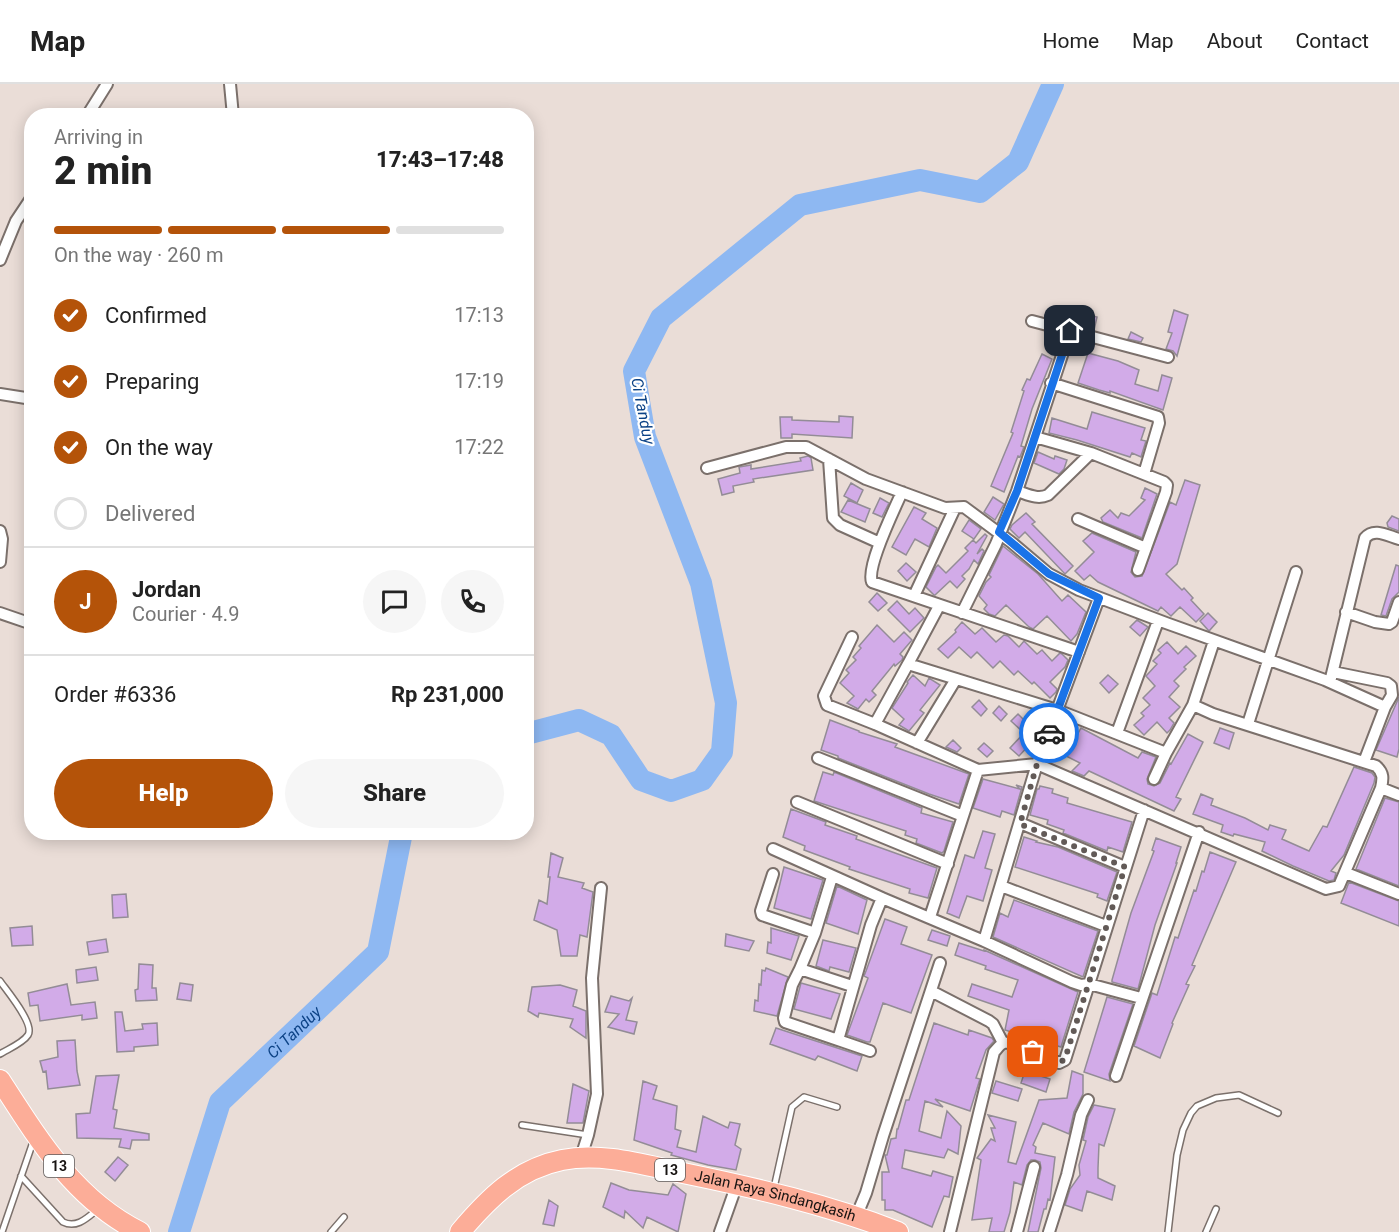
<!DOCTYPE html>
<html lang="en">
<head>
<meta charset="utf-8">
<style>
	:root { --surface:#fff; --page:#f6f6f6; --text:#222; --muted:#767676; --line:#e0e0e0; --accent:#b45309 }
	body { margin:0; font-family:Roboto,sans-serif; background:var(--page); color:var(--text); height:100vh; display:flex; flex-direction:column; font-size:22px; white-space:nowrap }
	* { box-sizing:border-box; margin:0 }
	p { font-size:20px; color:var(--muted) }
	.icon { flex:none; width:33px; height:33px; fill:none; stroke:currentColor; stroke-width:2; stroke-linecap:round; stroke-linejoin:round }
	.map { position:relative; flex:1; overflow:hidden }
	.details { position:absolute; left:24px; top:24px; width:510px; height:732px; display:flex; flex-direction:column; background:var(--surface); border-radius:24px; box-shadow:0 3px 15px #0003 }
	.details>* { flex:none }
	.pin { position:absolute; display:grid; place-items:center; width:51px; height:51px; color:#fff; margin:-26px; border-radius:12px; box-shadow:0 3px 9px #0006 }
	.courier { position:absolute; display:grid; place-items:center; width:60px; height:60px; margin:-30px; border:4px solid #1a73e8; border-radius:50%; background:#fff; color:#222; box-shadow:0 2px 8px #0007 }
	.head em { font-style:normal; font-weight:800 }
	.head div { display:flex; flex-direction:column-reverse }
	.head { display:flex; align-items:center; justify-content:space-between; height:102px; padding:0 30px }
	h1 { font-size:39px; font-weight:800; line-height:45px }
	.bar { display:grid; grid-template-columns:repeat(4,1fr); gap:9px 6px; align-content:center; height:72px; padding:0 30px }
	.bar i { height:8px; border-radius:4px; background:var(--line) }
	.bar .on { background:var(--accent) }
	.bar p { grid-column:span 4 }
	.line { display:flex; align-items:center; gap:15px; padding:0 30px; border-top:2px solid var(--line) }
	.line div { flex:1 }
	.round { display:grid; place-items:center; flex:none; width:63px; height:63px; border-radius:32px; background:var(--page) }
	ol { padding:0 30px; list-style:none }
	li { display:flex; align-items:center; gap:18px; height:66px }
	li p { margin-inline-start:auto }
	li .icon { padding:6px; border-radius:50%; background:var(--accent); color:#fff; stroke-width:4 }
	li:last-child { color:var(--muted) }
	li i { width:33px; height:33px; border:3px solid var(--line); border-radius:50% }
	.cta { display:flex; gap:12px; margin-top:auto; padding:12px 30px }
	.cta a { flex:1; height:69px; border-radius:36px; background:var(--accent); color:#fff; font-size:24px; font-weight:800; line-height:69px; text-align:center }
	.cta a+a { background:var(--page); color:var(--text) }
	header { display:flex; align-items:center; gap:36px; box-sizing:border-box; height:84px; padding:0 30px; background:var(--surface); border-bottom:2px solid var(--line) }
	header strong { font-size:28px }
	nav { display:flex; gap:33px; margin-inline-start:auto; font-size:21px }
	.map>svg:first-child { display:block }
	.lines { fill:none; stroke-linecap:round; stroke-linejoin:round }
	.river { stroke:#8eb8f2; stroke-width:22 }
	.building { fill:#d2abe8; stroke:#938c96; stroke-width:1.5 }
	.lane-casing { stroke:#7b706b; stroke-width:8 }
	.street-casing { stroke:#7b706b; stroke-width:14 }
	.highway-casing { stroke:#fff; stroke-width:22 }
	.lane { stroke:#fff; stroke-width:5 }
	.street { stroke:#fff; stroke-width:10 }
	.highway { stroke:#fcad98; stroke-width:20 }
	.done { stroke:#625a57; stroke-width:6; stroke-dasharray:0 10.8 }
	.route { stroke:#1a73e8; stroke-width:8 }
	.labels { text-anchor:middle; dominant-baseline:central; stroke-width:4.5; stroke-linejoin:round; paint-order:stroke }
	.shield { fill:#fff; stroke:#5d5a59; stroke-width:1.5 }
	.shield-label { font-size:14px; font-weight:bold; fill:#181412 }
	.street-label { font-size:15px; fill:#181412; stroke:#fff }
	.water-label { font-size:16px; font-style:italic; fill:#0d4386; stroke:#fff }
</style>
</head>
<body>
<header>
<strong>Map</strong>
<nav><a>Home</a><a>Map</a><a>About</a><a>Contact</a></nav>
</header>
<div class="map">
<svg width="1399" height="1148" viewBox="0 0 1399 1148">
	<rect width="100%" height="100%" fill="#eaddd7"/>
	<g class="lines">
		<g class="river">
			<path d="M526 650 579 636 611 651 641 696 671 707 702 696 722 668 726 619 701 499 645 353 634 287 661 234 800 121 920 96 980 108 1018 78 1053 0"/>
			<path id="s1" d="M179 1148 220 1018 378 868 402 748"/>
		</g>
	</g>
	<path class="building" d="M1174 226 1188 231 1177 272 1173 267 1166 265 1172 249 1168 248Z
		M1075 228 1097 233 1094 246 1073 240Z
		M1131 248 1143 254 1141 258 1128 255Z
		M1088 269 1118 277 1139 286 1135 300 1158 307 1162 291 1172 294 1163 326 1110 307V309L1099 306 1078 299Z
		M1042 270 1052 275 1032 325 1021 362 1024 363 1020 373 1018 372 1004 408 991 402 1013 349 1011 348 1024 307 1022 306 1027 295 1030 296Z
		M1092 328 1145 344 1141 356 1146 357 1141 373 1132 369 1130 373 1077 356 1049 349 1052 334 1087 345Z
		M839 332 853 333 852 354 792 350V354H781L780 333H792V336L839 338Z
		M1038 368 1054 375 1055 372 1067 376 1064 385 1059 390 1034 379Z
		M808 372 811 374 813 386 753 395 754 398 733 402 734 408 722 411 718 395 740 389 739 383 751 381V385L801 377 800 374Z
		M1185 396 1200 401 1177 480 1166 490 1182 506 1184 504 1193 514 1191 516 1204 530 1196 538 1180 523 1171 532 1161 523 1158 527 1098 498 1090 491 1084 496 1075 487 1094 468 1083 457 1092 449 1136 468 1131 488 1135 493 1142 492 1170 418 1176 421Z
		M851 399 863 406 857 419 844 412Z
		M1145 404 1157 410 1142 454 1103 438 1101 434 1110 426 1118 434 1121 429 1129 432 1145 416 1141 414Z
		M993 413 1004 420 995 436 984 428Z
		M880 414 889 419 882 433 873 429Z
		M848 416 870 425 865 438 841 428Z
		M914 423 926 429 922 435 937 444 929 463 915 455 906 471 892 463Z
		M1026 429 1035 438 1032 440 1073 482 1065 490 1025 448 1019 454 1010 445 1012 441Z
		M1392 432 1399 435V447L1388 443 1387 439Z
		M969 436 981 445 974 455 962 447Z
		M985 450 987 452 977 470 982 465 984 467 978 480 974 476 969 485 962 492 965 495 957 504 950 497 935 511H934L926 503 936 483 938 481 946 489 968 467 965 464 973 456 976 459Z
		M1003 462 1038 490 1062 517 1068 511 1086 528 1077 550 1071 557 1047 532 1033 545 1029 543 1006 521 995 532 989 530 984 525 987 521 979 512 986 498 991 493 989 491Z
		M906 479 916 488 907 497 898 487Z
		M1396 481 1399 482V508L1392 515 1386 532 1381 531Z
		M877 509 887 519 878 527 869 518Z
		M897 517 909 530 915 524 924 534 910 548 888 526Z
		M1208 529 1217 538 1209 547 1200 537Z
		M1137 536 1148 543 1140 552 1130 543Z
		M962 538 975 550 982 544 996 558 1004 551 1008 552 1019 563 1024 557 1037 570 1042 566 1052 577 1060 569 1062 570 1068 576 1065 583 1050 598 1057 605 1056 608 1050 614 1034 598 1032 600 1018 587 1014 591 1000 577 993 584 977 568 971 574 959 563 948 574 938 565 956 548 955 546Z
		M877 541 894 558 904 548 912 556 900 570 903 573 902 576 895 582 894 580 872 607 876 611 869 618 866 615 858 625 847 619 854 612 840 599 849 589 846 586 856 576 853 573 861 564 859 562Z
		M1167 558 1178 570 1186 562 1196 572 1184 583 1186 585 1174 597 1179 602 1169 613 1180 623 1169 634 1174 639 1170 646 1167 649 1157 638 1144 651 1134 641 1144 632 1141 629 1150 621 1143 614 1155 602 1146 592 1157 580 1153 577 1161 569 1158 566Z
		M913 591 925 602 929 594 940 601 920 626 924 629 909 647 899 641 904 635 892 624 908 599 907 598Z
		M1108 591 1118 600 1109 609 1100 599Z
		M1399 613V665L1397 673 1376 666Z
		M979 616 987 625 981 632 972 623Z
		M999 622 1007 630 1001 637 993 629Z
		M1018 630 1028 640 1036 632 1044 640 1037 648 1040 651 1036 660 1031 659 1019 672 1010 664 1024 649 1011 637Z
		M830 636 859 647V648L897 660 895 663 969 690 959 720 929 710 838 674V672L821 666Z
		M1081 644 1138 674 1142 668 1156 673 1147 695 1148 700 1154 702 1160 699 1170 679 1171 680 1188 650 1203 658 1176 713 1181 715 1174 727 1089 687 1084 692 1072 687 1080 679 1058 668 1064 656 1072 660Z
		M1220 644 1234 649 1229 665 1214 659Z
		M953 656 961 664 957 668 946 663Z
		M984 659 993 667 987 673 978 665Z
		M1354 683 1372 689 1375 693 1374 699 1344 771 1331 787 1336 789 1334 796 1329 797 1293 782 1262 767 1265 758 1234 750 1233 752 1221 748 1223 741 1193 730 1201 710 1213 715 1211 721 1245 734 1268 746 1270 741 1286 746 1282 755 1309 767 1323 742 1327 743Z
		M823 688 833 691 834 688 922 724 921 729 953 738 944 767 942 769 916 759 917 755 905 751 906 747 814 717Z
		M983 695 1020 705 1016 701 1022 703 1014 731 1002 727 1000 733 973 724Z
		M1040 702 1053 705 1052 709 1068 714 1067 719 1132 738 1123 768 1108 763 1107 767 1063 749 1064 746 1047 740 1048 736 1030 731 1037 705H1039Z
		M1385 714 1399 718V802L1356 785Z
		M791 725 826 738 825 741 857 752 856 755 937 784 928 814 909 809 910 805 849 785 850 783 804 766 805 762 783 753Z
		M983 747 995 750 985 784 992 786 983 817 967 812 959 834 947 829 965 771 974 774Z
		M1024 753 1037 757 1036 758 1058 763 1117 788 1107 817 1097 813 1098 810 1015 783Z
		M1156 754 1181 763 1176 779H1177L1155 841 1138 905 1112 898V896L1131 829 1154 767 1152 766Z
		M1210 768 1236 778 1192 881 1195 882 1186 900 1189 901 1172 939 1173 940 1160 974 1134 962 1152 909 1157 911 1175 853 1178 854 1194 806 1196 807 1202 787 1204 788Z
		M551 769 563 774 558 793 584 799 582 804 593 808 587 853 580 851 577 872H561L557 846 534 836 539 816 547 820 550 793H548Z
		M784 783 823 796 811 835 774 824Z
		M1349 798 1399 817V842L1341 819Z
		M837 802 867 816 858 850 826 839Z
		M126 810 128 833 113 834 112 811Z
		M1014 816 1098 847 1083 893 993 853 1000 829 1008 833Z
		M885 835 907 843 901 860 932 871 911 929 883 919 870 958H867L847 951 868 894 864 892 866 887Z
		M32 842 33 861 12 862 10 844Z
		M771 844 799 852 791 876 767 869 768 858 771 859Z
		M932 846 950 852 947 862 928 856Z
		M726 850 754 857 749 867 725 862Z
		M106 855 108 868 89 871 87 858Z
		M823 856 856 864 849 888 830 883 829 887 816 882Z
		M959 859 984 867V866L1078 908 1061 963 1005 946 1009 926 968 912 972 900 1012 913 1018 896 985 885 986 882 955 871Z
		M139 880 153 881 152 904H156L157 916 136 917 135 906 138 905Z
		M96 883 98 896 77 899 76 886Z
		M766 884 788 893 777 932 754 927 755 916 758 917 759 900 761 901 762 886 765 887Z
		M180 899 193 901 191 917 177 915Z
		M801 899 840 910 831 935 794 925Z
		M67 900 71 921 95 918 97 934 82 936V931L40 937 38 921 30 922 28 909Z
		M560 901 577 906 573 922 586 927V954L570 943 573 935 539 929 538 933 528 927 532 903Z
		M611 912 629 917 632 914 626 936 637 938 634 950 608 943 619 930 605 928Z
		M1107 913 1133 920 1109 990 1110 997 1084 988Z
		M115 928H122L125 947 143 945 142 940 157 939 158 961 134 963V967L117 968Z
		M934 939 968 951 969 946 992 954 994 957 986 966 976 994 980 995 970 1027 935 1015 943 1023 925 1017 919 1047 941 1054 947 1027 961 1042 958 1070 948 1065 944 1074 905 1066 902 1084 931 1092 933 1087 953 1093 949 1113 944 1112 932 1143 893 1126H885V1116H882V1088H889L885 1071H887L891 1055 896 1054 897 1045H898L906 1016H909Z
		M776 944 862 972 857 987 818 972 815 976 770 960Z
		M75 956 77 987 80 1001 48 1005 46 987 43 988 40 977 58 973 57 957Z
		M1025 987 1050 995 1046 1008 1021 999Z
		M1072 987 1083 991V1010L1074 1028 1069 1050 1043 1039 1033 1061 1036 1063 1035 1069 1055 1073 1050 1116 1048 1115 1046 1125H1044L1038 1148H1028L1041 1084 1040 1078 1035 1076H1031L1027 1081 1022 1101 1014 1098 1010 1128 1004 1148H989L992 1134 972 1136 981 1076 977 1074 991 1055 995 1057 991 1044H995L988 1031 1016 1038 1008 1078 1016 1080 1039 1016 1067 1014Z
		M119 991 113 1025 117 1026 114 1044 149 1050V1056H132L130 1065 119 1063 121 1055 77 1054 76 1030 90 1029 96 992Z
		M643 997 657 1002 653 1015 677 1022 675 1045 681 1047 677 1063 696 1068 703 1032 728 1044 730 1038 740 1040 735 1061 741 1065 736 1086 708 1081 671 1071 672 1069 634 1056Z
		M996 997 1022 1005 1018 1017 992 1009Z
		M573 1000 589 1007 583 1039H567Z
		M1094 1021 1115 1025 1104 1062 1099 1060 1098 1084V1094L1115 1102 1112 1116 1087 1107 1082 1127 1065 1121 1070 1105 1080 1091 1079 1081 1086 1057 1083 1056 1088 1033Z
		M118 1073 128 1081 115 1097 105 1088Z
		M611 1099 629 1106 668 1111 673 1100 686 1110 678 1148 647 1133 643 1144 625 1127 624 1134 603 1123Z
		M549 1116 558 1122 554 1142 543 1140Z"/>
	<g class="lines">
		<defs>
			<path id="lane" d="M0 897C7 907 35 940 28 951 23 959 8 965 0 970
				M522 1041 588 1051
				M21 1092 63 1138C77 1145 88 1133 98 1125
				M774 1104 792 1023 804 1013 837 1023
				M2 1148 34 1055
				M331 1148 344 1133
				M1168 1148 1177 1071 1183 1046 1191 1029 1197 1022 1216 1014 1239 1011 1278 1029
				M1206 1148 1216 1125"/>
			<path id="street" d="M230 0 233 32
				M87 32 107 0
				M0 176 16 137 32 113
				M1032 237 1070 247
				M1051 299 1158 333 1159 339 1144 390
				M0 310 32 315
				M1035 353 1070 247 1168 273
				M829 375 833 434 840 441 880 459
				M707 384 786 363H806L866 395 945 424 964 423 1011 458 1049 490 1079 506 1166 539 1325 596 1385 623 1364 678
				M1017 407C1027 410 1037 416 1048 411L1091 369
				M902 408C894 426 866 483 872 498L1079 568
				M1078 435 1146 464
				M0 447 2 455 0 478
				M914 512 955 424
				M1099 514 1037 680 984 857 1072 898 1081 901 1089 900 1141 914
				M939 522 908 580 1057 626 1166 669 1193 621 1214 557
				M1346 528 1375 538 1389 540 1392 538 1399 518
				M0 529 32 540
				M962 529 996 460 1017 407 1035 353 1091 369 1164 398 1167 401 1166 408 1138 486
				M852 553 824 612 827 621 875 640 978 686 1037 680 1046 684 1326 805 1339 802 1381 704C1383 695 1384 689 1376 682L1213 630 1193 621
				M1333 588 1387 599 1391 602 1392 611 1385 623
				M1330 598 1365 454C1374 443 1388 452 1399 455
				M875 640 908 580
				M1248 640 1296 488
				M1117 649 1158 537
				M917 659 956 595
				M818 674 963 732
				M1154 695 1166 669
				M1381 704 1399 711
				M797 718 948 780
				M1020 739 1125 783
				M773 765 882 814
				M1346 789 1399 810
				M773 790 761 827 762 831 815 849
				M1001 802 1106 842
				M930 833 978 686
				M800 885 815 849 832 793
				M852 902 800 885 792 901 784 934 785 938 838 956 871 841 882 814 984 857
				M931 907 989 937 993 940 1003 959
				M838 956 870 967
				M1116 992 1199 748
				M581 1073 588 1051 597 1010 592 894 601 804
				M856 1133 866 1109 883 1052 940 879
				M720 1148 737 1100
				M950 1148 994 968C997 965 1000 960 1004 959 1017 956 1046 974 1059 979L1065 976 1144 726
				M1017 1148 1034 1083
				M1049 1148 1067 1091 1081 1031 1088 1016"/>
			<g id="highway">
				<path d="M0 996C38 1055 75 1116 140 1148"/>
				<path id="s2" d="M460 1148C488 1115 517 1085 562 1076 602 1068 644 1081 683 1089 756 1104 829 1121 898 1148"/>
			</g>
		</defs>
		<use href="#lane" class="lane-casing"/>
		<use href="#street" class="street-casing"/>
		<use href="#highway" class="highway-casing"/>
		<use href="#lane" class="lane"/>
		<use href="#street" class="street"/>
		<use href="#highway" class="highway"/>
	</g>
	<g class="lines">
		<path class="done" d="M1033 968 1059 979 1065 975 1125 783 1020 740 1037 680 1049 649"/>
		<path class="route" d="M1049 649 1099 514 1049 490 999 448 1017 407 1070 247"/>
	</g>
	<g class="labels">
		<g class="shield">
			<rect x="44" y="1071" width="30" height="22" rx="4.5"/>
			<rect x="655" y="1075" width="30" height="22" rx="4.5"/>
		</g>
		<g class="shield-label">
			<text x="59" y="1082">13</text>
			<text x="670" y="1086">13</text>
		</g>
		<g class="street-label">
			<text stroke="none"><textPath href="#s2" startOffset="345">Jalan Raya Sindangkasih</textPath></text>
		</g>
		<g class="water-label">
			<text transform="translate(643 327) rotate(79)">Ci Tanduy</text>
			<text stroke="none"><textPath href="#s1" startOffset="238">Ci Tanduy</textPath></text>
		</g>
	</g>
</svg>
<div class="pin" style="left:1033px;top:968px;background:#ea580c"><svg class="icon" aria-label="bag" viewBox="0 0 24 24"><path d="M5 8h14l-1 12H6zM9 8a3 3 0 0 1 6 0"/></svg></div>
<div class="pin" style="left:1070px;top:247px;background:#1f2937"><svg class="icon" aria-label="home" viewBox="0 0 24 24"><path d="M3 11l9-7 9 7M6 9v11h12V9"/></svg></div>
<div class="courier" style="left:1049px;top:649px"><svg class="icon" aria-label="car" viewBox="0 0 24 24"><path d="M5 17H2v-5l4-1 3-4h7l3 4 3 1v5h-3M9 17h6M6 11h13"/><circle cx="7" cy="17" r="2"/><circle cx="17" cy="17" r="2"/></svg></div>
<section class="details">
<div class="head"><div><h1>2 min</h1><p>Arriving in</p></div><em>17:43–17:48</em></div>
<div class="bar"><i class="on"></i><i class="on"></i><i class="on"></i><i></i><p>On the way · 260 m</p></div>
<ol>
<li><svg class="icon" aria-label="check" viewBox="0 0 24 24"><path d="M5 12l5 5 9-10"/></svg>Confirmed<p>17:13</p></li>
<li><svg class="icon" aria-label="check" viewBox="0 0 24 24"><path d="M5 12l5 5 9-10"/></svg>Preparing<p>17:19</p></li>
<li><svg class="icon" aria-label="check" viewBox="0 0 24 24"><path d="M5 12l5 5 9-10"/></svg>On the way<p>17:22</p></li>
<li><i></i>Delivered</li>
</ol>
<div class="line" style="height:108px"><b class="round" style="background:var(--accent);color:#fff">J</b><div><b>Jordan</b><p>Courier · 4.9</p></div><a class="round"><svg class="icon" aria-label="chat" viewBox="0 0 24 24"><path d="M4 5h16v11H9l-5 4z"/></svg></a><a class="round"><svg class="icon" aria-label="phone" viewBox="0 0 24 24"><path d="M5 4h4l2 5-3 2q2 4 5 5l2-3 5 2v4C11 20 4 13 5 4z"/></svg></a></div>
<div class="line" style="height:78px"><div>Order #6336</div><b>Rp 231,000</b></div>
<div class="cta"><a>Help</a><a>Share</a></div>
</section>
</div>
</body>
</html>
